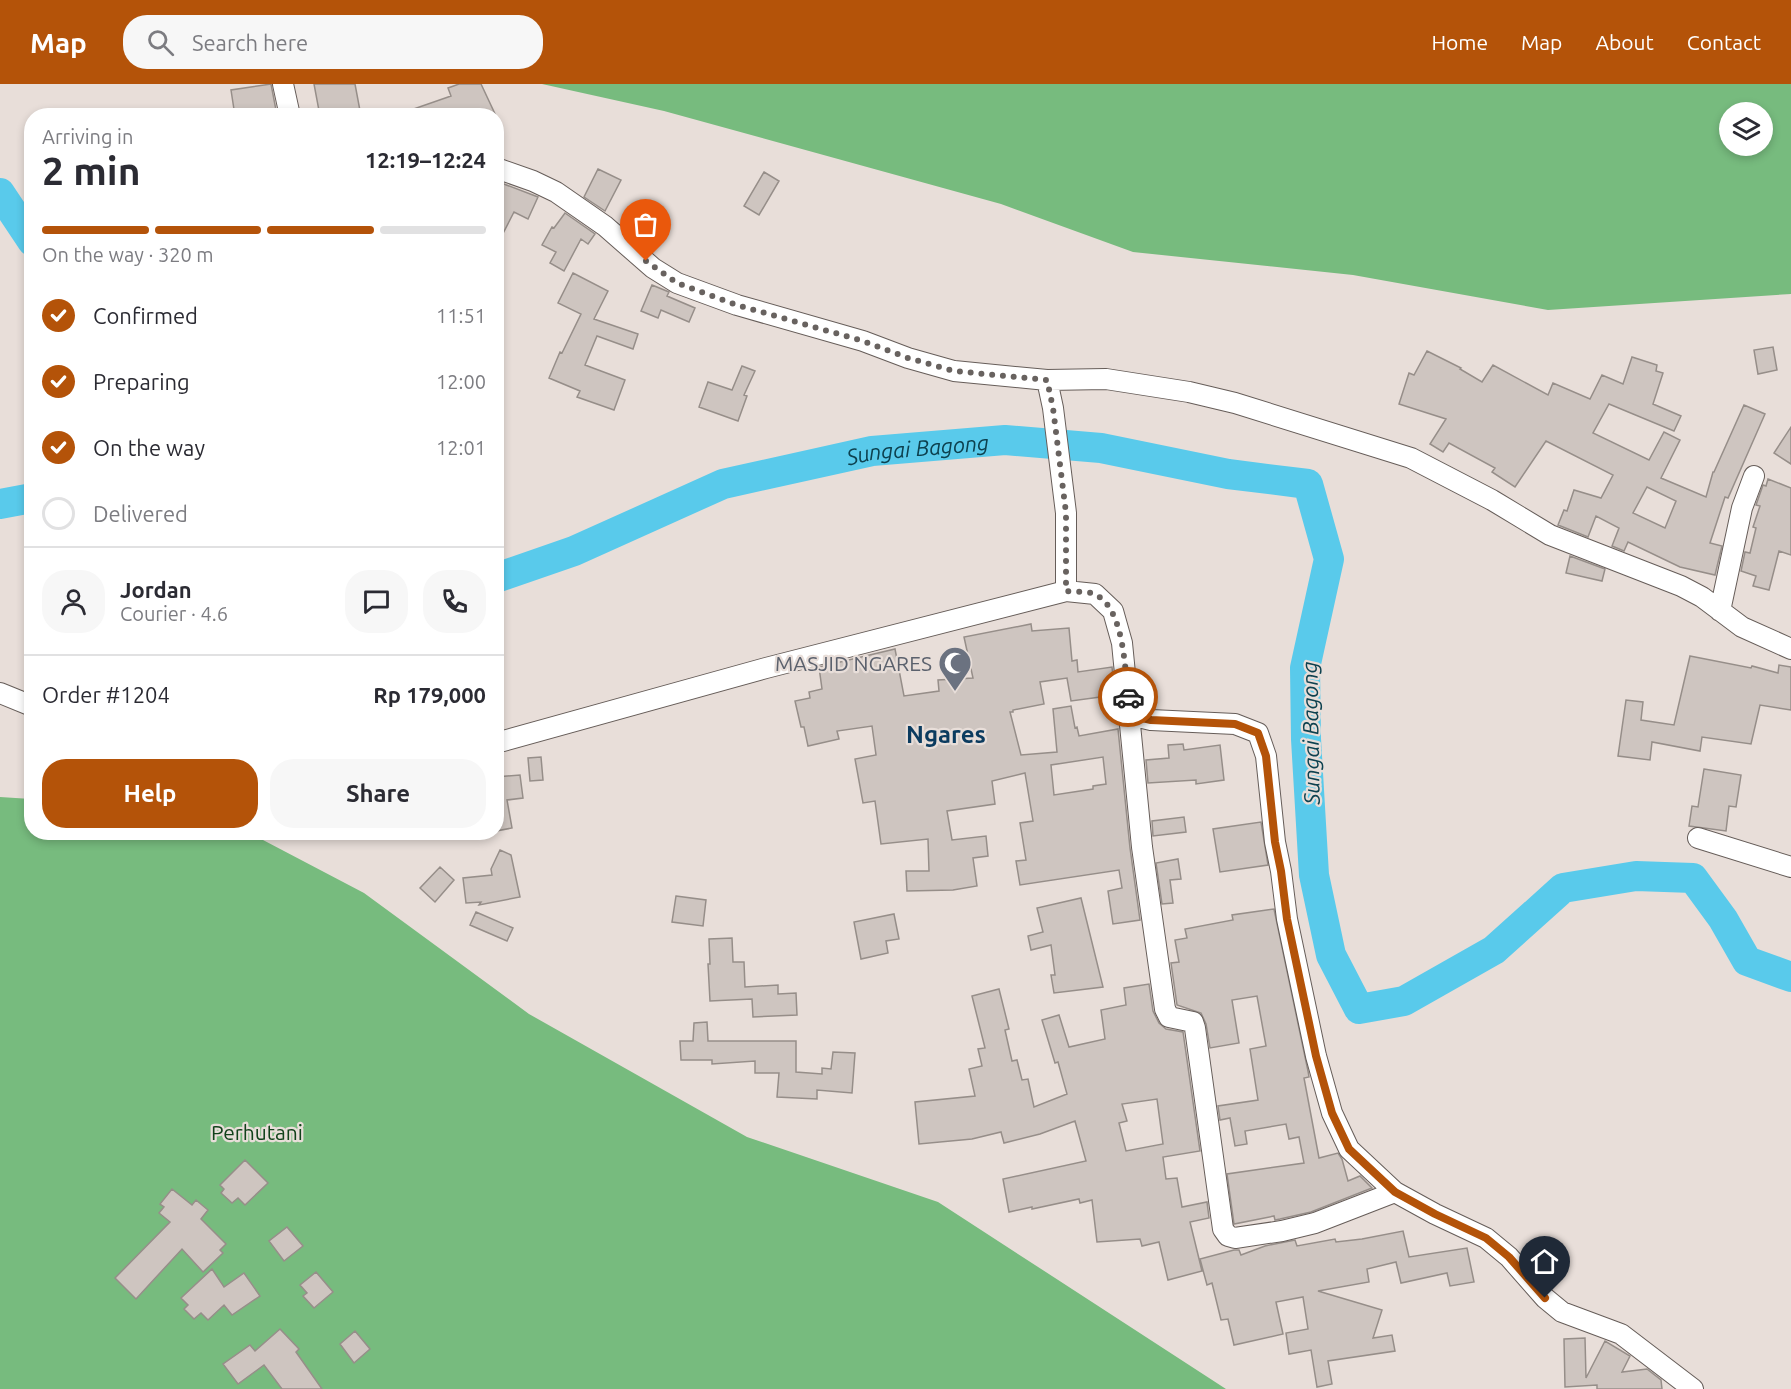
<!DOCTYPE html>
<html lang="en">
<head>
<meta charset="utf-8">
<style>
	:root { --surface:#fff; --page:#f7f7f7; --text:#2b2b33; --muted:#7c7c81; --line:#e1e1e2; --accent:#b45309 }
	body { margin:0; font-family:Ubuntu,sans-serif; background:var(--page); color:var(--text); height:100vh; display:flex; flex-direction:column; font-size:22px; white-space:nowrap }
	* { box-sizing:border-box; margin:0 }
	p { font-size:20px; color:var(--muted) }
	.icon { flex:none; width:33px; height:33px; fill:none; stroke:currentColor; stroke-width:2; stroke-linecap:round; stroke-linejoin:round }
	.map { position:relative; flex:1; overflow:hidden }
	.sheet { position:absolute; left:24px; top:24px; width:480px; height:732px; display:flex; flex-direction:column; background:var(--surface); border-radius:24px; box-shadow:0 3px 9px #0003 }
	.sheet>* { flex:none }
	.controls { position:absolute; left:1719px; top:18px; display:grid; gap:12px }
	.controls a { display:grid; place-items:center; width:54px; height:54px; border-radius:50%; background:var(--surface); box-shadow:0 3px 9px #0003; font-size:30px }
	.pin { position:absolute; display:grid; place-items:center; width:51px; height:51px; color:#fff; margin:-62px -26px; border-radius:50% 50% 50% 0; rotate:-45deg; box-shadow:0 0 6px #0007 }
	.pin .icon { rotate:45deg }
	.courier { position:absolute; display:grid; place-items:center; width:60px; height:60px; margin:-30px; border:4px solid #b45309; border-radius:50%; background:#fff; color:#222; box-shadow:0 2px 8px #0007 }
	.overview em { font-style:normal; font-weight:700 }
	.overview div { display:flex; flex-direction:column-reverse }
	.overview { display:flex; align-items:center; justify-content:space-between; height:102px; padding:0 18px }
	h1 { font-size:39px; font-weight:700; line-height:45px }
	.bar { display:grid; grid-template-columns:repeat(4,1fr); gap:9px 6px; align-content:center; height:72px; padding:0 18px }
	.bar i { height:8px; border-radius:4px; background:var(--line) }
	.bar .selected { background:var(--accent) }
	.bar p { grid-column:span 4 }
	.line { display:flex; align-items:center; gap:15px; padding:0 18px; border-top:2px solid var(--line) }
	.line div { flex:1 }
	.round { display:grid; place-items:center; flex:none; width:63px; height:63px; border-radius:24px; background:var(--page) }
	ol { padding:0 18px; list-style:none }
	li { display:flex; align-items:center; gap:18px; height:66px }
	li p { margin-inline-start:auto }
	li .icon { padding:6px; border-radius:50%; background:var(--accent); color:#fff; stroke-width:4 }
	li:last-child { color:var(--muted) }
	li i { width:33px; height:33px; border:3px solid var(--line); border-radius:50% }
	.button { display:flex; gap:12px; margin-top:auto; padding:12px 18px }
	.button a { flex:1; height:69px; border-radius:24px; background:var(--accent); color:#fff; font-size:24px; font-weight:700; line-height:69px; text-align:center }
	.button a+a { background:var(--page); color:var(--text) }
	header { display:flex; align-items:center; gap:36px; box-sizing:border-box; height:84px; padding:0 30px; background:var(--accent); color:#fff }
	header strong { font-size:28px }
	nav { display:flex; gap:33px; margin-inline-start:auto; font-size:21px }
	.search { width:420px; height:54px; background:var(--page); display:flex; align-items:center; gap:15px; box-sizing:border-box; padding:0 21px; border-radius:24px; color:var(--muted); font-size:22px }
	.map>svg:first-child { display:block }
	.forest { fill:#77bb7e; fill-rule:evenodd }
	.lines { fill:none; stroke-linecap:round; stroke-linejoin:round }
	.river { stroke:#59caeb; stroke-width:30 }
	.building { fill:#cec5c0; stroke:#968e89; stroke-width:1.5; fill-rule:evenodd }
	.minor-casing { stroke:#665d59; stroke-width:22 }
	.minor { stroke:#fff; stroke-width:20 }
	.done { stroke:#68625f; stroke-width:6; stroke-dasharray:0 10.8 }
	.route { stroke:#b45309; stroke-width:8 }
	.labels { text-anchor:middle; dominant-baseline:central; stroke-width:4.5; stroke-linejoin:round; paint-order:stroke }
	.worship-label { font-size:21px; fill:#5b616d; stroke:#e8ded9; text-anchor:end }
	.park-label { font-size:21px; fill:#11421a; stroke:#e8ded9 }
	.water-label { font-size:22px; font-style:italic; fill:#0d414f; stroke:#e8ded9 }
	.quarter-label { font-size:24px; font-weight:bold; fill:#0b3b5f; stroke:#e8ded9 }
</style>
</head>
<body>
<header>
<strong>Map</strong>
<div class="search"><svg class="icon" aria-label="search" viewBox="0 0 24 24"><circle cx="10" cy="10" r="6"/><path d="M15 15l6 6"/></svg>Search here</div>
<nav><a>Home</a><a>Map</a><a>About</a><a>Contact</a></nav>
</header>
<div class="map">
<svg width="1791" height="1305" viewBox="0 0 1791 1305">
	<rect width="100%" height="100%" fill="#e8ded9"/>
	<path class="forest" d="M542 0H1791V210L1548 226 1353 191 1133 168 1001 120 664 27ZM1730 28H1762V62H1730Z
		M0 713 31 715 32 748H236L263 756 364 809 529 930 747 1053 938 1118 1226 1305H0Z"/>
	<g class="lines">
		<g class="river">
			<path d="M0 109 32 157"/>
			<path d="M0 420 32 414"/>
			<path id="s1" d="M496 494 574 467 723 400 872 367 1005 356 1101 364 1228 390 1308 400 1329 475 1305 584 1306 655 1314 791 1331 871 1359 925 1404 917 1494 866 1563 804 1636 792 1693 794 1723 835 1747 877 1791 893"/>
		</g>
	</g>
	<path class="building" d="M271 0 276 26 235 32 231 6Z
		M314 0H355L361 32H320Z
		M459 0H481L496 32H402V29L451 12 448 4Z
		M598 85 621 96 605 127 584 113Z
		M764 88 779 97 759 131 744 122Z
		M496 97 538 113 528 135 514 128 496 163Z
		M565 129 595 150 588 160 581 155 564 187 550 179 556 168 542 161 552 143 554 144Z
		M573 189 608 207 594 235 638 250 633 265 597 252 585 281 625 296 614 326 577 313 580 307 549 294 560 268 562 269 581 230 558 219Z
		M652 201 669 208 667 212 695 224 689 238 661 226 658 234 641 227Z
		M1773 263 1777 286 1758 290 1754 266Z
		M1427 267 1461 284 1460 285 1482 298 1493 281 1548 311 1553 299 1590 315 1602 291 1623 300 1632 273 1657 281 1656 287 1663 289 1653 320 1681 332 1674 347 1609 320 1593 349 1649 376 1664 348 1680 356 1661 394 1706 413 1713 388H1714L1744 321 1765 330 1728 414 1725 413 1710 459 1722 462 1715 491 1680 483 1628 458 1624 467 1612 462 1619 444 1596 432 1588 453 1558 441 1564 426 1567 427 1574 406 1601 414 1613 391 1546 357 1515 403 1492 388 1495 384 1449 359 1443 368 1430 360 1446 335 1399 320 1409 289 1414 291ZM1647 403 1676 417 1665 444 1633 429Z
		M742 282 755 287 744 311 747 312 738 337 699 323 708 298 732 306Z
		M1791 343V380L1774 369Z
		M1768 395 1791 404V471L1779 467 1769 506 1753 502 1756 492 1741 487 1745 468 1750 469 1756 444 1753 443 1760 422 1756 421 1763 401 1766 402Z
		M1570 472 1605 485 1602 497 1566 489Z
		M1031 540 1032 547 1069 544 1072 577 1077 576 1078 588 1112 583 1115 611 1071 617 1067 594 1040 598 1044 620 1013 626V628H1010L1021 671 1057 668 1053 625 1071 622 1075 644 1077 643 1079 652 1118 645 1130 764 1140 836 1113 840 1108 807 1122 804 1119 786 1020 801 1016 777 1026 776 1020 739 1033 737 1025 689 992 697 995 720 947 727 952 756 986 752 988 772 973 774 977 802 953 806 907 807 906 787H929L928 755 881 760 875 717 863 719 855 675 876 671 872 642 837 647 839 655 808 662 804 643H801L795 617 810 614 809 608 822 605 819 583 895 565 904 612 939 607 938 596 973 594 964 553ZM1103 673 1106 700 1093 702V705L1054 711 1051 681Z
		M1690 572 1751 584 1752 582 1778 589 1779 581 1791 583V626L1760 621 1751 660 1702 653 1700 667 1652 658 1650 676 1618 672 1626 616 1643 618 1641 636 1674 641Z
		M1183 660 1184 666 1220 661 1224 696 1196 700V696L1148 699 1146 676 1169 674 1168 661Z
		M541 673 543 696 530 697 528 674Z
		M1704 685 1741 691 1736 723 1729 722 1726 747 1689 742 1692 722 1698 723Z
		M520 691 523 714 507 716 512 744 496 747V693Z
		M1184 733 1186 748 1153 752 1152 737Z
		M1261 738 1268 781 1220 788 1213 745Z
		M500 766 511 771 520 813 479 821 481 818 466 819 463 794 492 791 491 785Z
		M1178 775 1181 795 1170 796 1173 819 1162 820 1156 779Z
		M440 783 454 796 435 818 420 804Z
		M676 812 706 816 703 842 672 838Z
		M1081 814 1103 903 1054 909 1051 891H1055L1051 861 1031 866 1028 852 1043 848 1037 824Z
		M1274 825 1308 987 1309 993 1304 994 1319 1074 1338 1069 1342 1075 1348 1097 1360 1092 1372 1104 1311 1128 1280 1135 1275 1136 1274 1132 1234 1140 1227 1090 1304 1079 1299 1053 1289 1055 1286 1040 1245 1047 1247 1060 1235 1062 1230 1034 1220 1036 1218 1022 1258 1016 1250 965 1266 962 1257 912 1232 916 1239 959 1210 964 1206 940 1201 929 1177 921 1171 879 1179 878 1175 856 1187 854 1185 845 1233 836 1232 831Z
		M476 828 513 844 507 857 470 841Z
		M894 830 899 855 886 857 888 869 861 875 854 838Z
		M732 854 733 878H744L745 903 778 901V910L796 909 797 931 753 933 752 915 710 917 708 880H710L709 855Z
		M1149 900 1153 927 1159 939 1166 945 1183 948 1200 1067 1163 1073 1166 1095 1177 1094 1182 1123 1207 1118 1209 1134 1190 1138 1202 1187 1168 1196 1159 1158 1142 1162 1140 1155 1097 1158 1092 1116 1080 1119 1079 1115 1032 1125V1123L1009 1128 1003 1095 1086 1077 1075 1037 1040 1050 1004 1059 1001 1048 972 1055 919 1060 915 1018 975 1012 969 985 982 982 978 965 985 964 972 912 999 905 1009 945 1005 946 1012 977 1017 976 1022 996 1028 995 1034 1023 1067 1010 1058 978 1055 979 1042 936 1059 931 1069 963 1105 955 1101 926 1126 921 1124 904ZM1157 1015 1163 1060 1126 1067 1119 1039 1127 1037 1122 1020Z
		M707 938 708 957H796V988L822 990V984L831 985 833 968 855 969 852 1009 817 1006V1015L777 1013 779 989H755V977L712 980V976H681L680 957H693L694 939Z
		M245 1076 268 1099 245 1121 238 1114 232 1119 221 1109 224 1105 220 1101Z
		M172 1105 192 1121 196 1116 208 1126 201 1135 226 1160 220 1166 223 1169 203 1188 182 1165 136 1215 115 1194 170 1138 159 1129 164 1123 160 1120Z
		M287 1143 303 1162 284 1177 269 1157Z
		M1403 1147 1409 1173 1467 1164 1474 1198 1450 1202 1447 1189 1401 1199 1396 1178 1367 1185 1369 1198 1318 1207 1382 1226 1373 1254 1392 1251 1395 1267 1328 1277 1332 1300 1317 1303 1311 1266 1289 1270 1286 1249 1308 1245 1303 1213 1276 1218 1283 1250 1234 1261 1228 1235 1221 1236 1212 1199 1207 1201 1200 1175 1234 1166H1239L1241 1171 1265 1162 1295 1156 1297 1162 1335 1155 1336 1158 1362 1155Z
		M212 1185 224 1203 244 1189 260 1212 232 1231 224 1221 208 1236 201 1229 194 1235 184 1225 188 1221 181 1214Z
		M316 1188 333 1208 314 1224 303 1212 307 1209 300 1201Z
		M280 1245 299 1265 296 1268 322 1305H282L264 1281 238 1300 223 1280 250 1261 255 1267Z
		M355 1247 370 1265 354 1279 340 1260Z
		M1585 1254 1586 1294 1605 1257 1630 1272 1622 1288 1647 1285 1661 1296 1662 1305H1597V1301L1565 1303 1564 1255Z"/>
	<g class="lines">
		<defs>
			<path id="minor" d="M283 0 290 32
				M496 84 533 97 556 108 605 142 653 184 677 199 737 221 863 257 908 274 954 287 1047 296 1053 324 1066 429V507
				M1047 296 1106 295 1189 308 1235 319 1411 374 1492 416 1550 451 1681 502 1702 513 1742 543 1791 565
				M1720 527 1742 424 1754 392
				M0 609 32 622
				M1130 631 1151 636 1235 640 1258 649 1266 672 1275 758 1281 787 1287 835 1316 972 1332 1029 1349 1065 1395 1108 1435 1130 1486 1154 1509 1173 1545 1214 1562 1228 1621 1250 1693 1305
				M496 659 766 584 1066 507 1095 510 1113 527 1122 559 1142 763 1165 925 1169 933 1193 938 1195 944 1223 1145 1228 1152 1235 1154 1282 1147 1315 1139 1395 1108
				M1698 754 1791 783"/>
		</defs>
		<use href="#minor" class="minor-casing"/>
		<use href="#minor" class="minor"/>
	</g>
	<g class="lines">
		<path class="done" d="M646 177 677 199 737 221 863 257 908 274 954 287 1047 296 1053 324 1066 429V507C1075 508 1087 507 1094 510 1124 522 1125 585 1128 613"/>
		<path class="route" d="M1128 613 1130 631 1151 636 1235 640 1258 649 1266 672 1275 758 1281 787 1287 835 1316 972 1332 1029 1349 1065 1395 1108 1435 1130 1486 1154 1509 1173 1545 1214"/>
	</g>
	<defs>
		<symbol id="mosque-pin" viewBox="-11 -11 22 30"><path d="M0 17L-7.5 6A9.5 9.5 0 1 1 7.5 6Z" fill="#6b7280" stroke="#e8ded9"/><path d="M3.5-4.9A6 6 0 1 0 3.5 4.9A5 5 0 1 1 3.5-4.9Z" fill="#fff"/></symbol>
	</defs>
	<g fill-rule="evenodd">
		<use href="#mosque-pin" x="936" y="560" width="38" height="52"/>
	</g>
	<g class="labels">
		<g class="worship-label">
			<text x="932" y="579">MASJID NGARES</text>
		</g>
		<g class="park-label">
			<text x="257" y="1048">Perhutani</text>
		</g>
		<g class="water-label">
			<text stroke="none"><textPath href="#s1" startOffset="444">Sungai Bagong</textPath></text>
			<text transform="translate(1310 649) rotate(-91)">Sungai Bagong</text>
		</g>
		<g class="quarter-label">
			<text x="946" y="650">Ngares</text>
		</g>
	</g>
</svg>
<div class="controls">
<a><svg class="icon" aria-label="layers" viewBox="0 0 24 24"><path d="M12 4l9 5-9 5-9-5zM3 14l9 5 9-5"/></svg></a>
</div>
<div class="pin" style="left:646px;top:177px;background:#ea580c"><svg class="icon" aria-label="bag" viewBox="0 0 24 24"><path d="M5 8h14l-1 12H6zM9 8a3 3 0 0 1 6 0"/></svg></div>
<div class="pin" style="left:1545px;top:1214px;background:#1f2937"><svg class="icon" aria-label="home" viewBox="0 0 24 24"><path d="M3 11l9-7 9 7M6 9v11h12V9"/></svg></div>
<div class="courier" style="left:1128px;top:613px"><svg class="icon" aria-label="car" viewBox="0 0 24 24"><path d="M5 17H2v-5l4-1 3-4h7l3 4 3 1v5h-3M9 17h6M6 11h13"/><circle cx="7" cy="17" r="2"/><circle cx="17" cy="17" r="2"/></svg></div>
<section class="sheet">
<div class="overview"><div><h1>2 min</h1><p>Arriving in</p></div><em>12:19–12:24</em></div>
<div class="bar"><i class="selected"></i><i class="selected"></i><i class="selected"></i><i></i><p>On the way · 320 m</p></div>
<ol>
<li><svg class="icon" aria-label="check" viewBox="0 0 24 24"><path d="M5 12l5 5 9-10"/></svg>Confirmed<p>11:51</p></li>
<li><svg class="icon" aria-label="check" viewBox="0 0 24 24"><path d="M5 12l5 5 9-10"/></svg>Preparing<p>12:00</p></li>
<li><svg class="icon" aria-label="check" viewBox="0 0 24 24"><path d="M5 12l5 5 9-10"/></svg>On the way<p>12:01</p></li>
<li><i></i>Delivered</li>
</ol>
<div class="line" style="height:108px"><a class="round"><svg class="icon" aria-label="person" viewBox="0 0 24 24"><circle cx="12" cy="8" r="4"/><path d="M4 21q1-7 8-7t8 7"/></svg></a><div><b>Jordan</b><p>Courier · 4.6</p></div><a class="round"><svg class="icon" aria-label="chat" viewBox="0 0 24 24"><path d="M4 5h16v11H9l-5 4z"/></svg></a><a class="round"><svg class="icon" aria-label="phone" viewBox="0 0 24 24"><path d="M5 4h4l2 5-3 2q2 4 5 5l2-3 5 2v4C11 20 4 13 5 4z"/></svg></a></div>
<div class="line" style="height:78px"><div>Order #1204</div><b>Rp 179,000</b></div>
<div class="button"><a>Help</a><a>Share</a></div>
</section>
</div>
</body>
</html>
